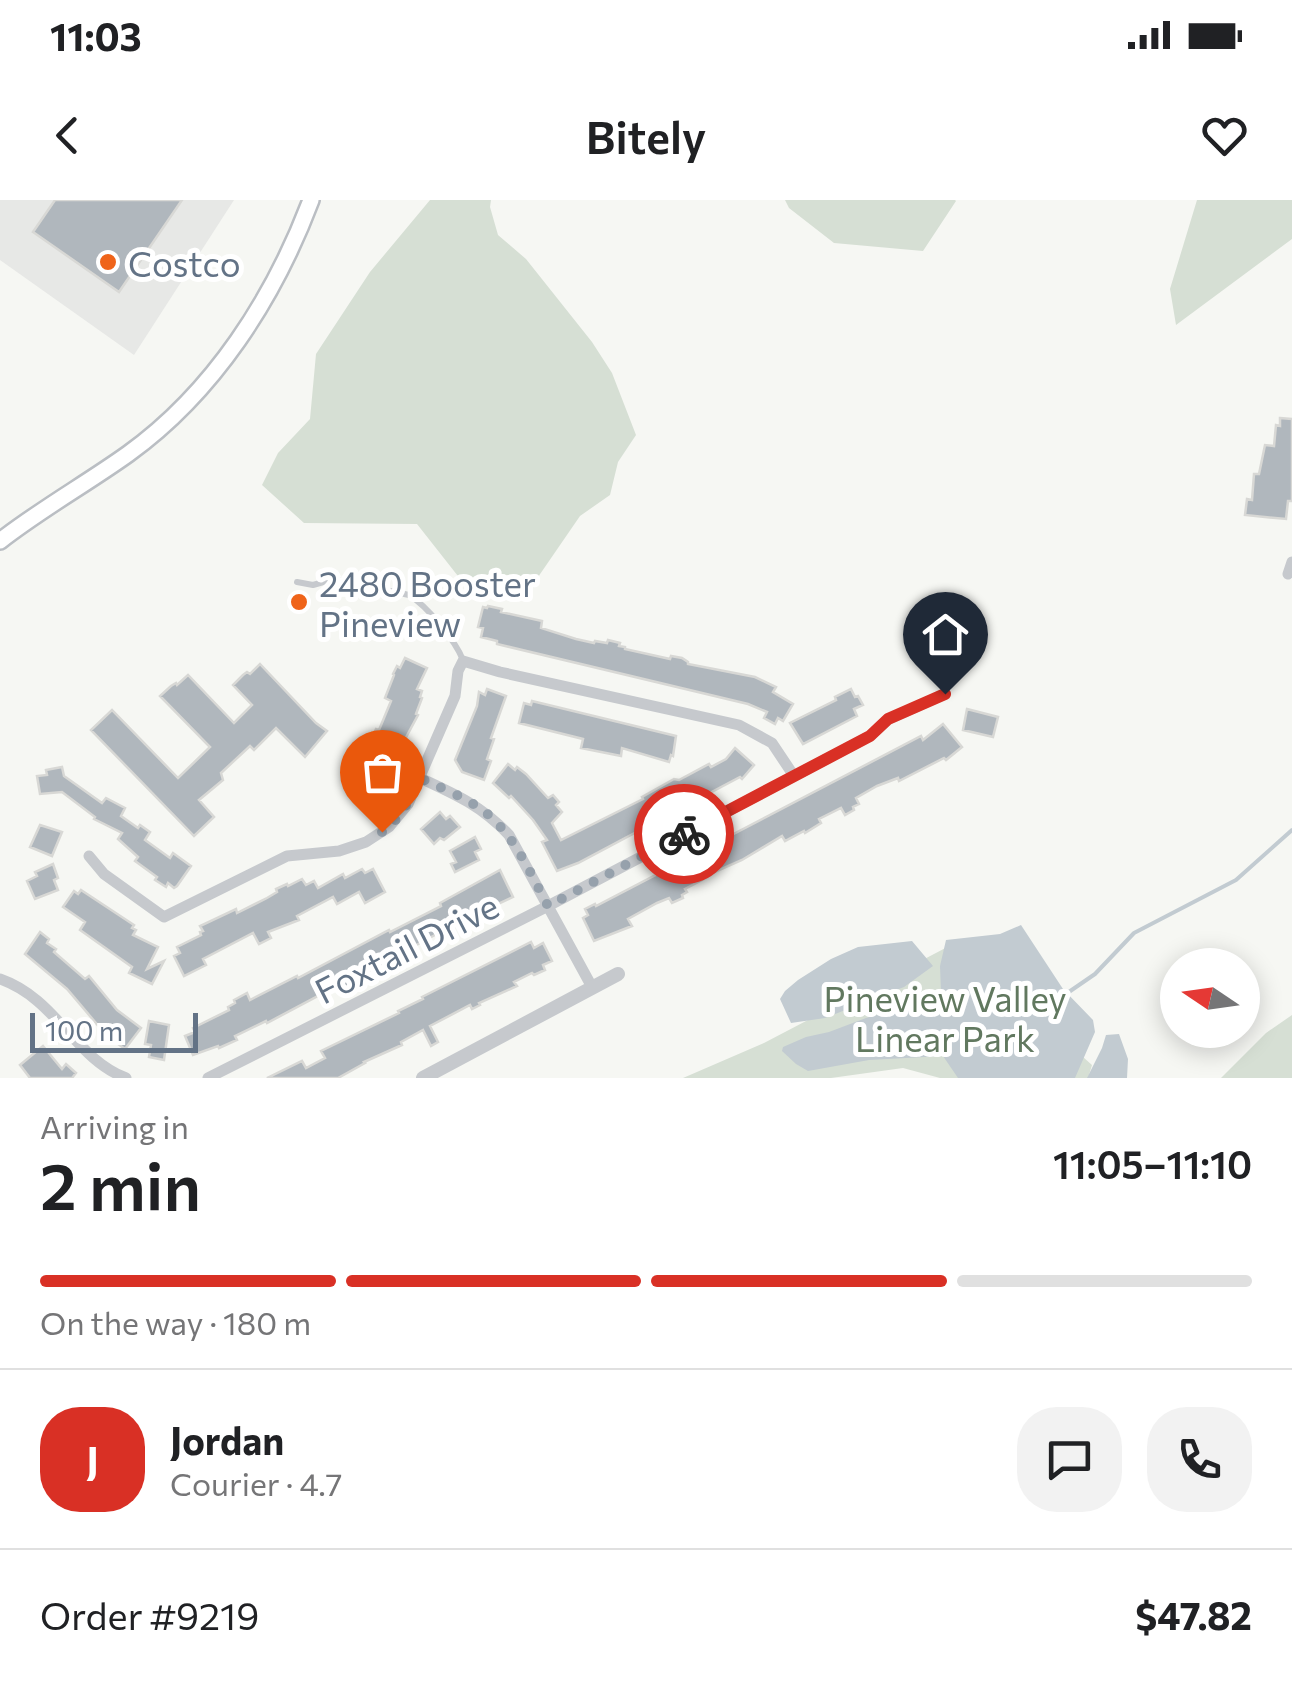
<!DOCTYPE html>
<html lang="en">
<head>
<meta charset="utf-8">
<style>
	:root { --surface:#fff; --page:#f2f2f2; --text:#202124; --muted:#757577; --line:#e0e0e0; --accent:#d93025 }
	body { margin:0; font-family:Commissioner,sans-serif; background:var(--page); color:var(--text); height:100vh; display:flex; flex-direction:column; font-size:38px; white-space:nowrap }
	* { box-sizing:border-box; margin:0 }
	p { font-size:32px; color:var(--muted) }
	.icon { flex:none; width:55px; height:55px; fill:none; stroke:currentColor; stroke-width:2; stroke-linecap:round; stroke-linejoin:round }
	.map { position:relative; height:878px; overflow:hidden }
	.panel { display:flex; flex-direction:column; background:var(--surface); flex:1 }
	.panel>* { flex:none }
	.needle { width:65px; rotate:283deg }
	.buttons { position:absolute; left:1160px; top:748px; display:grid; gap:20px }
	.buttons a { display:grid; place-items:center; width:100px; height:100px; border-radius:50%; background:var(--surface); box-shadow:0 5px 25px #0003; font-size:50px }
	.scale { position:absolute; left:30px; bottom:25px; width:168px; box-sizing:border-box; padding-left:10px; border:5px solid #637386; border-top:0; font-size:28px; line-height:35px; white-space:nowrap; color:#637386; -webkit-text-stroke:8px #fff; paint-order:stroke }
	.pin { position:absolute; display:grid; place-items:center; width:85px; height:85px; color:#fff; margin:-102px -42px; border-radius:50% 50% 50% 0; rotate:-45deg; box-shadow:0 0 10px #0007 }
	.pin .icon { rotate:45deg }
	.courier { position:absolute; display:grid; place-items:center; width:100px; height:100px; margin:-50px; border:8px solid #d93025; border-radius:50%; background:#fff; color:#222; box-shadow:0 2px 12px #0007 }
	.head em { font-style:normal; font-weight:600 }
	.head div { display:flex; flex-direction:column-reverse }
	.head { display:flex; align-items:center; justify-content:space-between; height:170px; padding:0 40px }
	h1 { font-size:65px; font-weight:600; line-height:75px }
	.bar { display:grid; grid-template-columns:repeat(4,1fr); gap:15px 10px; align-content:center; height:120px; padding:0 40px }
	.bar i { height:12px; border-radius:8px; background:var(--line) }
	.bar .current { background:var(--accent) }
	.bar p { grid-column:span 4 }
	.line { display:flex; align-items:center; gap:25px; padding:0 40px; border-top:2px solid var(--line) }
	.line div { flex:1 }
	.round { display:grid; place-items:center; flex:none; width:105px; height:105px; border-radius:40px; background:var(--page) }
	.status { display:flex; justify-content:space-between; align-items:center; height:70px; padding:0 50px; background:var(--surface); direction:ltr }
	.status svg { height:28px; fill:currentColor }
	header { display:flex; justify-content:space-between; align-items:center; height:130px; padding:0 40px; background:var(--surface); font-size:45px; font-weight:600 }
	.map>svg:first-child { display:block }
	.built { fill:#e7e8e6 }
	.green { fill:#d6dfd4 }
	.water { fill:#c2cbd1 }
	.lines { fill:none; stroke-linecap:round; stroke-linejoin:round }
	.stream { stroke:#c2cbd1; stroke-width:4 }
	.building { fill:#b0b7bd; stroke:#d8d8d5; stroke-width:2.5 }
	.secondary-casing { stroke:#babec3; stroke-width:20 }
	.service { stroke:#c6c9cd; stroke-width:6 }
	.minor { stroke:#c6c9cd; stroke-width:11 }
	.tertiary { stroke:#c6c9cd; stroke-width:14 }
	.secondary { stroke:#fff; stroke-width:15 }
	.done { stroke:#96a1ac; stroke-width:10; stroke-dasharray:0 18 }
	.route { stroke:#d93025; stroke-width:12 }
	.poi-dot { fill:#ef641a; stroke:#fff; stroke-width:4 }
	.labels { text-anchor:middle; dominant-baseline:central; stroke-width:10; stroke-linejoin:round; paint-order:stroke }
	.poi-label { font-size:35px; fill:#637386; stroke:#fff; text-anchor:start }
	.street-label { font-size:35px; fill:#637386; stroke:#fff }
	.park-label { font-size:35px; fill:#61785f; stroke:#fff }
</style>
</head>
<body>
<div class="status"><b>11:03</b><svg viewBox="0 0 49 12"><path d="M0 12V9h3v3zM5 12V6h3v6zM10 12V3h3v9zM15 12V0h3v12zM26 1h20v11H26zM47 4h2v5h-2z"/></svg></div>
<header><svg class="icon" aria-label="back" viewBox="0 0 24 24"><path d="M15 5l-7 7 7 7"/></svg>Bitely<svg class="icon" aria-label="heart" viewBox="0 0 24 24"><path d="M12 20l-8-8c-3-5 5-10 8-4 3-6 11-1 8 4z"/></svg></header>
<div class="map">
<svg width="1292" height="878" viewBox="0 0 1292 878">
	<rect width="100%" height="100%" fill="#f6f7f3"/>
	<path class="built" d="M0 0H234L134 155 0 60Z"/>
	<path class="green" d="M430 0H491L490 7 498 35 526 59 592 142 612 173 636 235 618 262 610 295 580 316 536 380 501 374 465 385 417 324 304 323 262 285 278 253 310 219 316 154 370 72Z
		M785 0H955L956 1 923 51 834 43 789 8Z
		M1197 0H1292V39L1176 125 1170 89Z
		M955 743 1092 865 1088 878H940L903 868 831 878H683L764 843Z
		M1292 815V878H1221L1266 833Z"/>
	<path class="water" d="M1021 725 1063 789 1093 820 1095 832 1075 878H958L943 856 869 860 808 871 796 864 782 851 783 847 806 837 829 832 866 818 918 803 941 792 940 766 946 740 1000 734Z
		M912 741 933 766 904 787 825 818 791 823 780 799 785 791 798 780 831 759 858 747Z
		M1119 834 1128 859 1127 878H1087L1102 848 1106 835Z"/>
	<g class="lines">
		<path class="stream" d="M1063 796 1095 774 1134 733 1236 680 1292 630"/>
	</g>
	<path class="building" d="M55 0H182L119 92 33 32Z
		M1280 218 1292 219V301H1288L1286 319 1245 315 1247 299 1252 300 1254 274H1259L1265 245 1274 246 1276 225 1280 226Z
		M488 406 502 409 501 412 542 421 541 428 576 439 594 443 595 441 607 443 608 440 620 443 619 446 625 447V449L670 459 671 456 682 458 688 462V464L755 477 776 487 773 492 793 504 783 521 778 518 775 524 764 518 767 512 748 504 497 444V441L481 437 483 428 478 427 483 407 487 408Z
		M405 458 427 468 417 489 422 491 420 497 422 498 416 514 418 515 397 554 369 541 372 533 374 534 376 529 379 530 391 501 385 498 394 475 393 474 397 466 400 468Z
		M260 464 316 523 327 531 305 557 276 528 254 550 250 546 221 573 223 580 199 600 214 617 194 636 91 530 112 510 178 578 210 547 160 496 171 486 176 483 177 485 188 475 234 523 252 505 233 485 243 475 247 472 250 474Z
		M487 489 506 496 491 538 494 539 487 559 491 561 484 580 462 572 455 560 477 506 479 492 485 495Z
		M851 489 855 497 858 496 863 505 854 509 857 516 803 544 790 523 836 500 835 497Z
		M532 501 676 536 673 556 671 555 669 562 622 548 621 556 581 548 583 539 519 523 524 503 531 505Z
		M967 509 998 517 993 537 963 530Z
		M943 524 962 547 946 560 944 558 899 581 898 578 877 586 856 598 859 604 853 607 854 610 845 615 841 608 819 619 821 623 805 633 804 631 785 641 782 636 742 660 701 678 702 680 685 689 687 692 682 695 683 698 672 703 669 698 657 703 628 719 632 726 594 741 583 718 588 715 585 709 595 704 596 706 673 666 674 668 700 654 699 652 921 536 923 540Z
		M735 548 754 565 742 579 740 577 578 663 557 671 542 642 547 640 533 620 511 596 509 598 493 583 508 564 515 570 517 567 526 574 548 598 553 595 559 602 556 605 562 612 552 623 561 640 643 599 642 597 674 579 679 580 709 564 711 567 726 559Z
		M62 567 64 576 102 603 106 598 125 608 121 616 138 628 140 625 150 632 145 640 170 658 173 653 191 666 177 686 174 688 168 683 166 687 155 680 157 677 135 661 138 657 118 639 122 633 94 619 95 617 62 592 40 594 37 576 47 575 46 570Z
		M440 612 446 619 450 616 460 627 444 640 440 638 434 644 421 629Z
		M40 625 62 632 52 656 30 647Z
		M475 637 481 649 475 652 479 660 455 672 451 664 456 662 450 651Z
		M53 664 58 678 54 680 58 690 35 699 27 681 37 676 35 672Z
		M362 669 365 673 373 669 385 692 365 703 359 692 337 704 333 697 297 716 299 720 268 732 271 738 259 744 253 733 203 759 206 765 184 776 174 756 180 753 177 747 201 735 200 732 203 731 200 726 236 709 237 713 267 698 277 692 276 689 287 684 288 686 302 679 306 685 314 681 318 688 343 674 345 678Z
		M500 670 513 697 457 723 354 779 356 782 338 791 337 788 320 795 267 823 266 821 235 836 237 840 219 848 218 846 193 855 185 836 195 832 193 828 229 810 228 807 235 803 234 800 247 793 250 800 297 776 298 778 389 730 390 732 441 706 440 703Z
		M81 690 134 725 132 728 136 730 133 735 158 747 147 769 164 761 152 784 129 773 132 767 80 730 85 722 63 707 74 691 78 694Z
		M40 732 49 739 47 743 56 749 54 752 85 779 89 776 117 810 141 828 125 849 114 841 116 838 104 827 101 829 67 789 25 754Z
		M531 742 534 748 543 743 552 761 543 765 545 770 534 775 532 773 514 782 517 786 479 803 480 805 472 809 470 805 430 826 438 842 431 846 423 830 401 842 402 845 364 862 365 863 338 878H267L302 861 306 868 325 858 321 851 399 813 398 811 423 799 422 797Z
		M149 821 169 825 164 860 149 857 151 845 145 844Z
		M43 846 62 869 66 864 76 873 72 878H30L20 865Z"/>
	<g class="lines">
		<defs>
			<path id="secondary" d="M0 341C41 309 86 284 128 254 214 192 274 98 311 0"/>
		</defs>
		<use href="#secondary" class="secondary-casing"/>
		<path class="service" d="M297 382 313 385 334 379 409 395C427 406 455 440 463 460"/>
		<path class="minor" d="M1288 374 1292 362
			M420 578C455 594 482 606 509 635L592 787
			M89 656 104 674 164 717 287 656 339 651 366 642 389 627 408 604 455 496 458 471 463 461 500 472 739 525 772 543 794 576
			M0 779C57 799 74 858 126 878
			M208 878 548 706 870 536 889 519 945 494"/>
		<path class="tertiary" d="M423 878 618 774"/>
		<use href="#secondary" class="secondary"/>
	</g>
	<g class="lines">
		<path class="done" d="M382 632C401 619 410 599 420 578 445 590 474 600 494 620 518 643 532 677 548 706L684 634"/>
		<path class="route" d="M684 634 870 536 888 519 945 494"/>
	</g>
	<g class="poi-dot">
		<circle cx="108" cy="62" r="10"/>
		<circle cx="299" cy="402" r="10"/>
	</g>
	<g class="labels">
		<g class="poi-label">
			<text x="128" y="62">Costco</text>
			<text x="319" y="382">2480 Booster<tspan x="319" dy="40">Pineview</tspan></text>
		</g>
		<g class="street-label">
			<text transform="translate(406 747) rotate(-27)">Foxtail Drive</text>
		</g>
		<g class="park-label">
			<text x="945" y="797">Pineview Valley<tspan x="945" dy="40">Linear Park</tspan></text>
		</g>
	</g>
</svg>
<div class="buttons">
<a><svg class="needle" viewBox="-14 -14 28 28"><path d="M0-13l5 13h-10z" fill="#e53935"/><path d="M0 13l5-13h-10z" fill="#757577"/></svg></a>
</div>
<div class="scale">100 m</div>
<div class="pin" style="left:382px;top:632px;background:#ea580c"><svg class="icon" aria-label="bag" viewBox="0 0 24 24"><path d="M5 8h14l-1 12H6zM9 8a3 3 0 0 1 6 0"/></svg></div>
<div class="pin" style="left:945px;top:494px;background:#1f2937"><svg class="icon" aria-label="home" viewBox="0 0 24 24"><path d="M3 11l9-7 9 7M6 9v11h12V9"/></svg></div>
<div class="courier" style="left:684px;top:634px"><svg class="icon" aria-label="bike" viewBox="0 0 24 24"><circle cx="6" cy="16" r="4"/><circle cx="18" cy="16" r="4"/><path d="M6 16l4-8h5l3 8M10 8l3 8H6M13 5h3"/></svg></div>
</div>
<section class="panel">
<div class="head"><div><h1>2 min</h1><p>Arriving in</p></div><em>11:05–11:10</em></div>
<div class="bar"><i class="current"></i><i class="current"></i><i class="current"></i><i></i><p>On the way · 180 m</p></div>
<div class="line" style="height:180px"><b class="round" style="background:var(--accent);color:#fff">J</b><div><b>Jordan</b><p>Courier · 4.7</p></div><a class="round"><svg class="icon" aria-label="chat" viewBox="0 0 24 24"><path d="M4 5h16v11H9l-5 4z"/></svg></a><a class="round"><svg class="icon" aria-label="phone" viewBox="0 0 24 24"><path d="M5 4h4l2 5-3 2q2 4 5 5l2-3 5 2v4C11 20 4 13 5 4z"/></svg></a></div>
<div class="line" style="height:130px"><div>Order #9219</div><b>$47.82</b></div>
</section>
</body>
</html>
